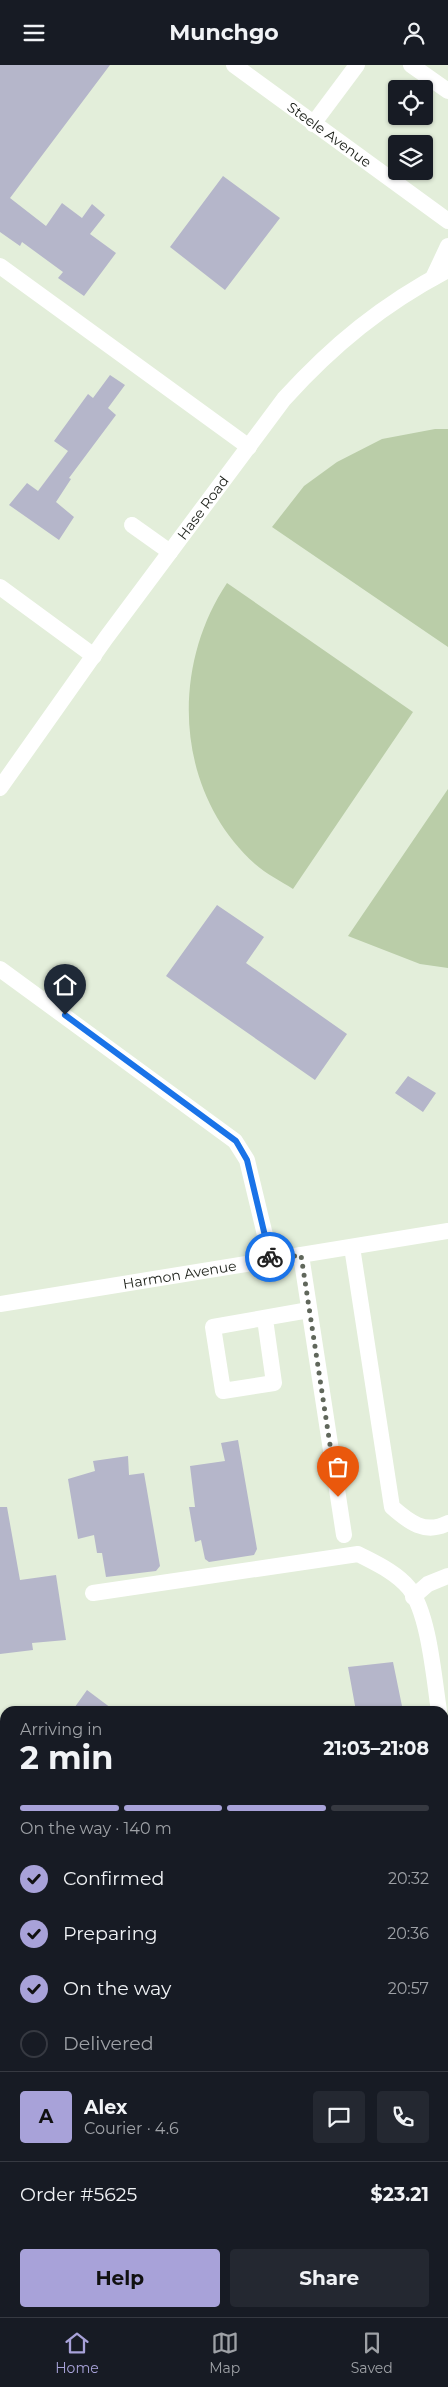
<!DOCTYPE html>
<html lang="en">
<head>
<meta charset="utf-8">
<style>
	:root { --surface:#171b24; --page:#242831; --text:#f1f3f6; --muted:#9ea1a6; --line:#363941; --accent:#a8a2d9 }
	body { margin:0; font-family:Montserrat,sans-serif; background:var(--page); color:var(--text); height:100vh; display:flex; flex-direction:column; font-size:19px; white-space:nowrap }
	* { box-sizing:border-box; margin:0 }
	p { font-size:16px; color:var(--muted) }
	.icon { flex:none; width:28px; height:28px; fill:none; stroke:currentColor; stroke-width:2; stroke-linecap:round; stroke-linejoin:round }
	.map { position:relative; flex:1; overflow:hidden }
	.drawer { position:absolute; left:0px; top:1641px; width:449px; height:611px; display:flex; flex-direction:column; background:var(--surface); border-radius:15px 15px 0 0; box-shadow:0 1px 4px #0004 }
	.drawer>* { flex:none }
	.controls { position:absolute; left:388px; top:15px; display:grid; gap:10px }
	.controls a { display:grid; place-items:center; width:45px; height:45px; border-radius:5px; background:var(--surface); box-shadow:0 1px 4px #0004; font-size:25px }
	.pin { position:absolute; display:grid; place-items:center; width:42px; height:42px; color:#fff; margin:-51px -21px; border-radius:50% 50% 50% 0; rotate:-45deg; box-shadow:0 0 5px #0007 }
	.pin .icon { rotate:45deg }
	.courier { position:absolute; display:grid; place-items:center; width:50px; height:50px; margin:-25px; border:4px solid #1a73e8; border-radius:50%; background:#fff; color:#222; box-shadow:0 1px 6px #0007 }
	.overview em { font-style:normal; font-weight:700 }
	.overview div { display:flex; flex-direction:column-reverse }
	.overview { display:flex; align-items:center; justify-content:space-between; height:85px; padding:0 20px }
	h1 { font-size:32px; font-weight:700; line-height:38px }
	.bar { display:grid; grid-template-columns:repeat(4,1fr); gap:8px 5px; align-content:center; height:60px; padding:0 20px }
	.bar i { height:6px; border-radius:4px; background:var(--line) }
	.bar .active { background:var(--accent) }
	.bar p { grid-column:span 4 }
	.line { display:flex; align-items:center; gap:12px; padding:0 20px; border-top:1px solid var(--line) }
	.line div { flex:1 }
	.round { display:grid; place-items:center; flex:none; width:52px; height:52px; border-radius:5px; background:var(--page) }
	ol { padding:0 20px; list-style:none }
	li { display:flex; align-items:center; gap:15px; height:55px }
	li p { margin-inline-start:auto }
	li .icon { padding:5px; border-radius:50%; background:var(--accent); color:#111; stroke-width:4 }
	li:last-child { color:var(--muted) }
	li i { width:28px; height:28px; border:2px solid var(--line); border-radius:50% }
	.primary-button { display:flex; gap:10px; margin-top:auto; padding:10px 20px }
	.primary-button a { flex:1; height:58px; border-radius:5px; background:var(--accent); color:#111; font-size:20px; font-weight:700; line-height:58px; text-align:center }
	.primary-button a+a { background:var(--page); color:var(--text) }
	header { display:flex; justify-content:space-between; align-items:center; height:65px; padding:0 20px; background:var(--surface); font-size:22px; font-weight:700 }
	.menu { display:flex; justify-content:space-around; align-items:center; height:70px; border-top:1px solid var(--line); background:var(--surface); font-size:14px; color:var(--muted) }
	.menu a { display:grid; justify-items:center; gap:2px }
	.menu .active { color:var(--accent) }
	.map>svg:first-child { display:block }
	.green { fill:#bacda8 }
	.building { fill:#b5b6ca }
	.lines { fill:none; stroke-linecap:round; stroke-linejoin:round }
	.minor { stroke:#fff; stroke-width:16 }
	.done { stroke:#60675b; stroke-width:5; stroke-dasharray:0 9 }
	.route { stroke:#1a73e8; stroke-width:6 }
	.labels { text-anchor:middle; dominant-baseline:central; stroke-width:4; stroke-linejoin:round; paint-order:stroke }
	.street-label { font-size:14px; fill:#1a1e17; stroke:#e3eeda }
</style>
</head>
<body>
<header><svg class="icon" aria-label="menu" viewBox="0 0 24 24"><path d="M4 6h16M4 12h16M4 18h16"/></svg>Munchgo<svg class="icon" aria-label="person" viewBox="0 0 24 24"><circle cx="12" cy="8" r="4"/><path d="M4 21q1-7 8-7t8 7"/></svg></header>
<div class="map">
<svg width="448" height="2252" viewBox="0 0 448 2252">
	<rect width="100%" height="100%" fill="#e3eeda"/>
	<path class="green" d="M435 364H448V582L272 462 304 421 337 397 382 374Z
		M227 518 413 647 293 824C281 816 266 809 255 799 176 728 169 605 227 518Z
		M448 724V903L420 899 348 871Z"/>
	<path class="building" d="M0 0H110L10 133 46 161 62 138 82 153 92 139 105 150 90 169 116 188 84 231 58 213 63 207 22 177 20 181 0 167Z
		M223 111 280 153 225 225 170 182Z
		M110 310 125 320 108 343 116 350 69 413 71 414 56 437 74 452 59 475 9 440 27 418 38 426 68 386 54 376 88 329 93 333Z
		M217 840 264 872 246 898 347 969 315 1015 166 911Z
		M408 1011 436 1028 423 1047 395 1028Z
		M238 1375 257 1484 254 1490 209 1497 205 1494 201 1475 195 1477 189 1442H195L190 1401 225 1396 221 1378Z
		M128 1391 129 1410 144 1408 160 1501 156 1506 106 1512 102 1488H97L94 1470 78 1474 68 1414 95 1406 93 1396Z
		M0 1442H7L20 1515 56 1510 66 1575 32 1578 33 1585 0 1589Z
		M393 1597 403 1646H356L348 1602Z
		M87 1625 115 1646H72Z"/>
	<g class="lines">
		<g class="minor">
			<path id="s1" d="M234 0 448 156"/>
			<path d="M411 0 448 26"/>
			<path d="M313 59 357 0"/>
			<path d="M0 201 249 382"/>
			<path d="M433 213 448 181"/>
			<path d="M132 460 170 487"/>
			<path d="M0 522 94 591"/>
			<path id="s2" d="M0 723 106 573 284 334C333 280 383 239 448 205"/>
			<path d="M0 904 235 1076 247 1095 271 1195"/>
			<path d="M352 1182 392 1442C409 1457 425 1470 448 1458"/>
			<path d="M301 1190 344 1470"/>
			<path id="s3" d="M0 1239 448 1166"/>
			<path d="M265 1254 274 1318 223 1326 213 1262 309 1245"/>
			<path d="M93 1528 358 1489C375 1498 396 1507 409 1523 429 1548 434 1614 439 1646"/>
			<path d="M413 1532 428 1519 448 1511"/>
			<path d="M444 1673 448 1697"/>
			<path d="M444 1909 448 1903"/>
			<path d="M444 1992 448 1993"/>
			<path d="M0 1997 5 1996"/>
			<path d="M444 2163 448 2162"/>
			<path d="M0 2234H5"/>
		</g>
	</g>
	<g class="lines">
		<path class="done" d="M270 1192 271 1195 301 1190 338 1432"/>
		<path class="route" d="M65 950 236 1076 247 1095 270 1192"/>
	</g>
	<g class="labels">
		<g class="street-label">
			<text stroke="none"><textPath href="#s1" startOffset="118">Steele Avenue</textPath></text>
			<text stroke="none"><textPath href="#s2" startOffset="346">Hase Road</textPath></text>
			<text stroke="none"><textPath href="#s3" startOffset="182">Harmon Avenue</textPath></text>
		</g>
	</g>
</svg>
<div class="controls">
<a><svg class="icon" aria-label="locate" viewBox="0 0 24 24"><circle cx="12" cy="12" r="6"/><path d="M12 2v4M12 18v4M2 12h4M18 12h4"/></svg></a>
<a><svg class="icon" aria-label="layers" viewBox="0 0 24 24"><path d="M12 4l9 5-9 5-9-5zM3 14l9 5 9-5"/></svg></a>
</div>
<div class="pin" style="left:338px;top:1432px;background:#ea580c"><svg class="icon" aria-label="bag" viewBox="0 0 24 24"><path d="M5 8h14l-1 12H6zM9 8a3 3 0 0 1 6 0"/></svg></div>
<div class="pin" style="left:65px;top:950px;background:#1f2937"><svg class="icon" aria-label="home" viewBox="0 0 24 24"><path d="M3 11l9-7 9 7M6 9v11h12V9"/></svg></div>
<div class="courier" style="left:270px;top:1192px"><svg class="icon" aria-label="bike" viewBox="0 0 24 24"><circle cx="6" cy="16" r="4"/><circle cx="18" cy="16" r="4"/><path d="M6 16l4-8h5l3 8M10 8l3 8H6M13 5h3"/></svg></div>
<section class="drawer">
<div class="overview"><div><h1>2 min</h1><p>Arriving in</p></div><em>21:03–21:08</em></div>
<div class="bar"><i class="active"></i><i class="active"></i><i class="active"></i><i></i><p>On the way · 140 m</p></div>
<ol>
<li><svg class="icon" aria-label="check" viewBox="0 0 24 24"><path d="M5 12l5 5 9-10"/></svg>Confirmed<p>20:32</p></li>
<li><svg class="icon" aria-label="check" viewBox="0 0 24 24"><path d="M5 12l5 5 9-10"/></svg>Preparing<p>20:36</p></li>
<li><svg class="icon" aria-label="check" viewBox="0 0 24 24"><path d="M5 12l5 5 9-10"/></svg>On the way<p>20:57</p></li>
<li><i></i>Delivered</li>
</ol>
<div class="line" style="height:90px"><b class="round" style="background:var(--accent);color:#111">A</b><div><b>Alex</b><p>Courier · 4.6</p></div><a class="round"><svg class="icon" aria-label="chat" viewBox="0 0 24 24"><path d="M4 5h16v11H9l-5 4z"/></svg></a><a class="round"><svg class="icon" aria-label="phone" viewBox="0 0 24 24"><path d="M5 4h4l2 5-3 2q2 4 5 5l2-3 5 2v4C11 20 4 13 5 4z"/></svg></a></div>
<div class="line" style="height:65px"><div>Order #5625</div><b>$23.21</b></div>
<div class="primary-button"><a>Help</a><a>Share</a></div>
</section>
</div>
<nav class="menu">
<a class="active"><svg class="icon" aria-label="home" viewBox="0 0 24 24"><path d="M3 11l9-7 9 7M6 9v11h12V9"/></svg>Home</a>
<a><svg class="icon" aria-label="map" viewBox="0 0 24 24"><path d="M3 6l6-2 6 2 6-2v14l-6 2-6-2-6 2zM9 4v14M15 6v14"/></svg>Map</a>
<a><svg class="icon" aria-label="saved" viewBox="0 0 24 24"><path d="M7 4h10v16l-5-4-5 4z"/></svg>Saved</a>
</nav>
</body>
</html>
